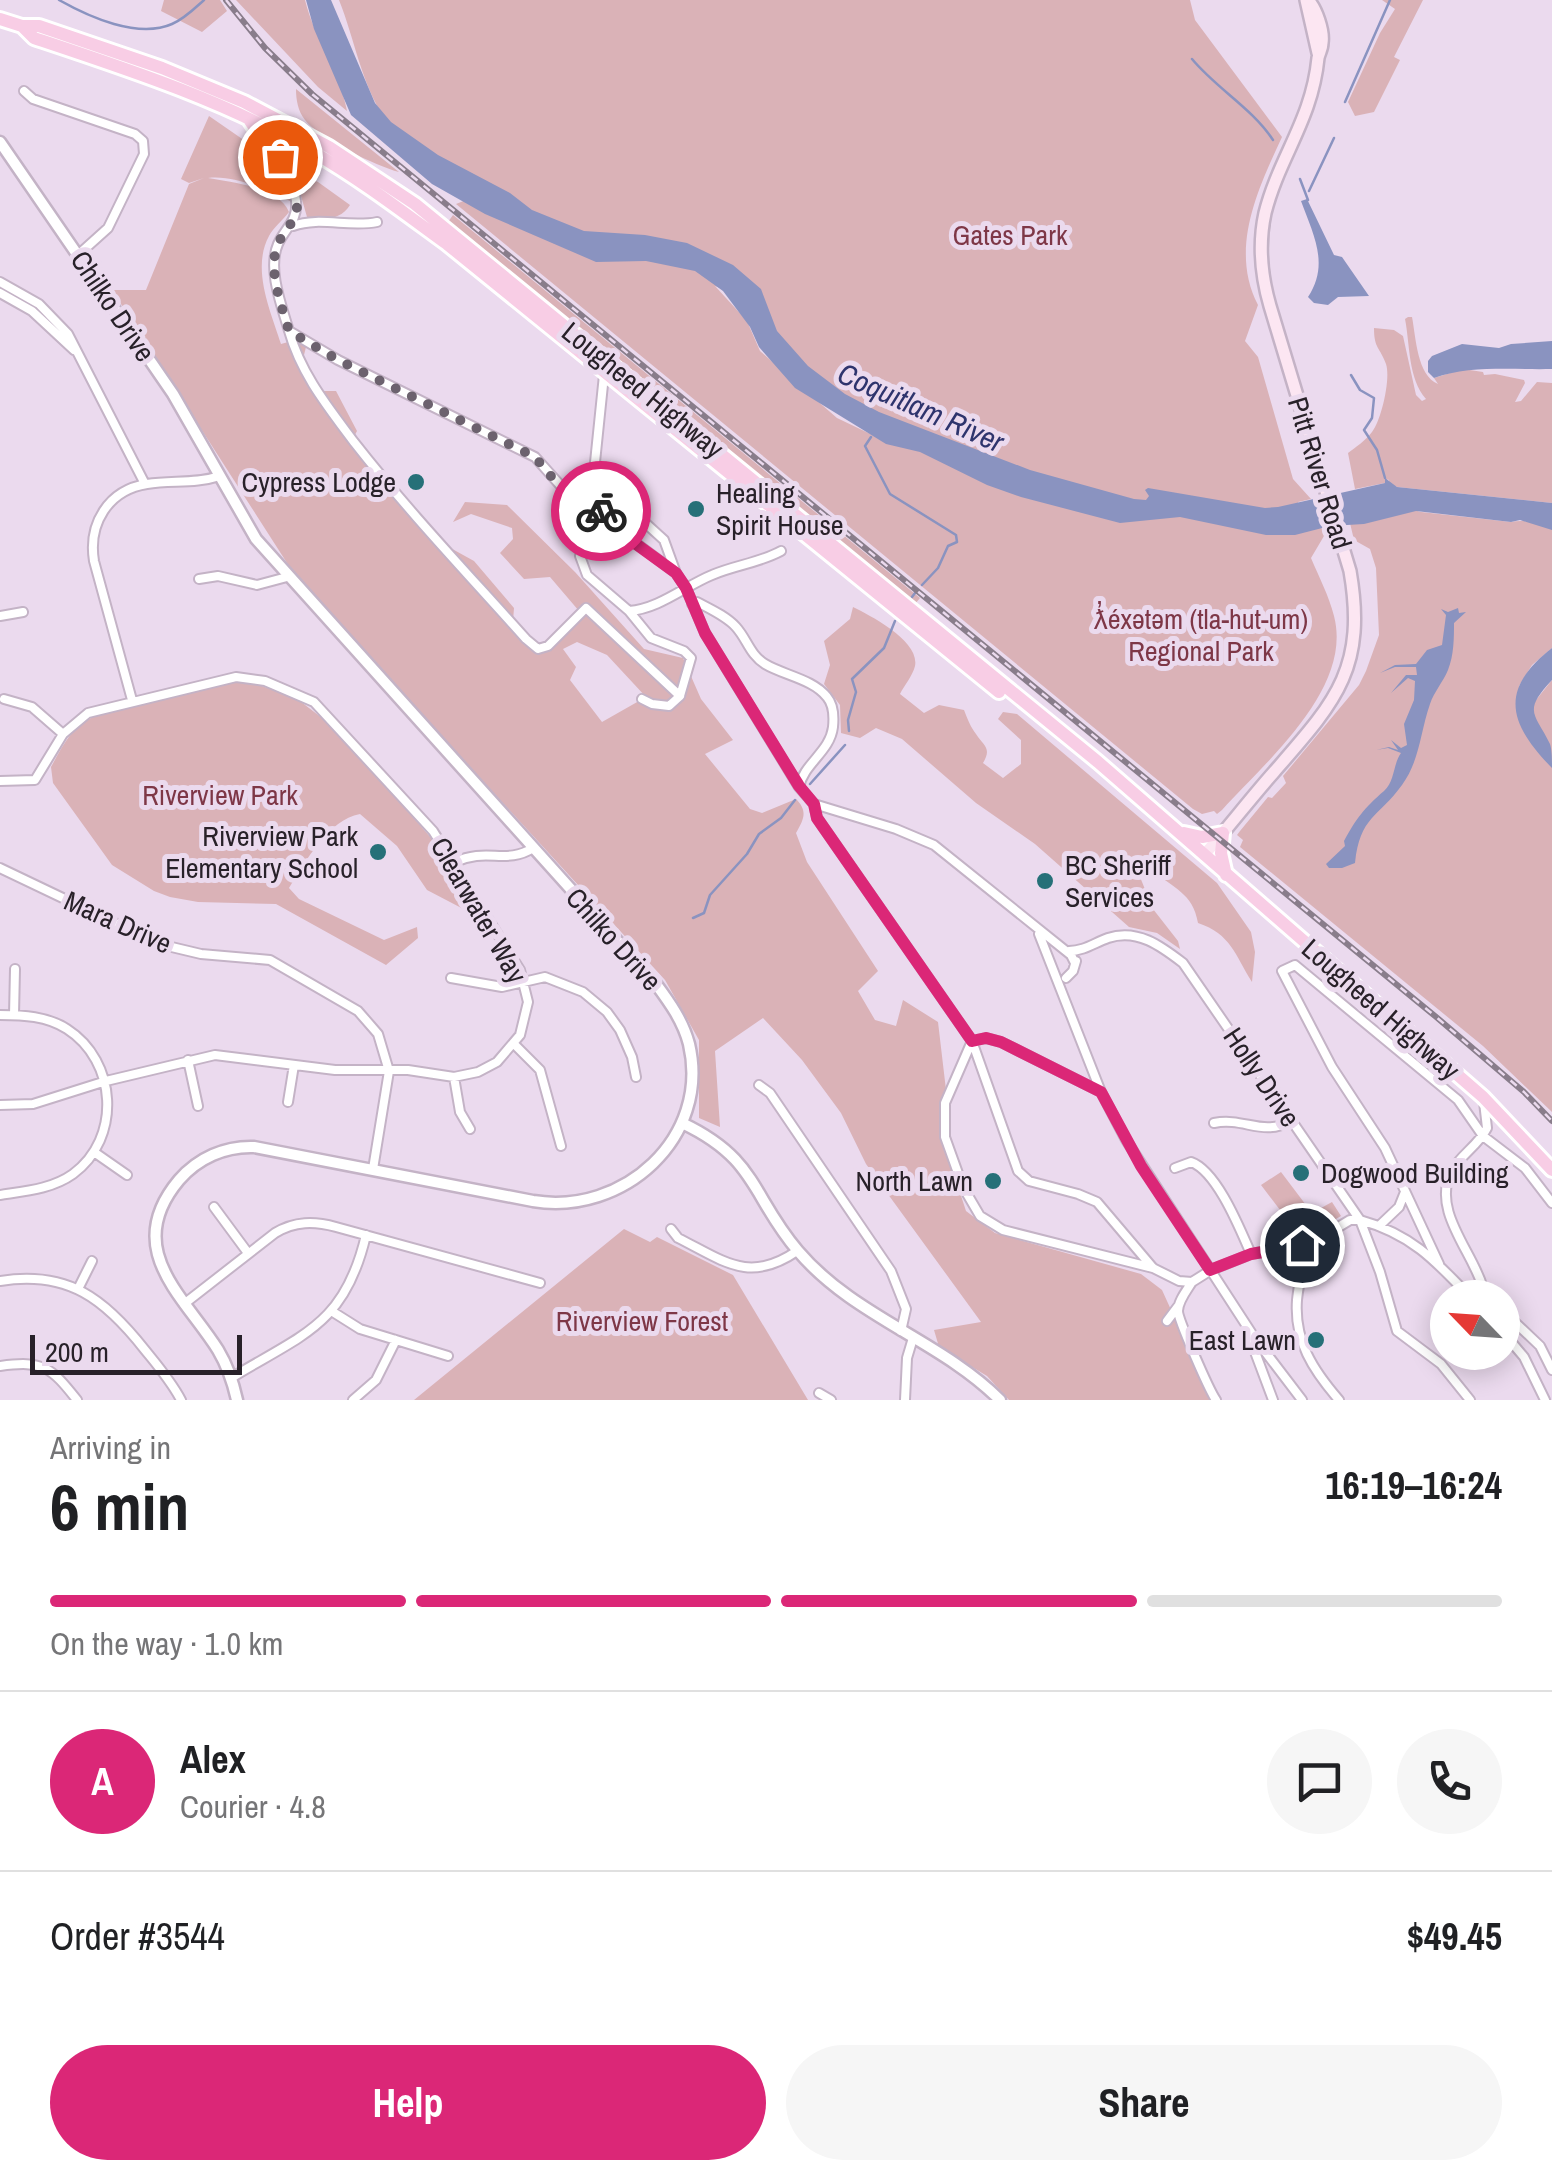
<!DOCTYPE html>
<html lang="en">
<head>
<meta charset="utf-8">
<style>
	:root { --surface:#fff; --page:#f6f6f6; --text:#202124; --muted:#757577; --line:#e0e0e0; --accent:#db2777 }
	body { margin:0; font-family:"Archivo Narrow",sans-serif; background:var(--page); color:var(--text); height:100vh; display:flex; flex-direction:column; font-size:38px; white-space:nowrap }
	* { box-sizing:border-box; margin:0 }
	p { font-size:32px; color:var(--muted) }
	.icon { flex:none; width:55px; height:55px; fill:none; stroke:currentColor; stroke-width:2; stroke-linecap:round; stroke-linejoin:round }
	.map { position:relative; height:1400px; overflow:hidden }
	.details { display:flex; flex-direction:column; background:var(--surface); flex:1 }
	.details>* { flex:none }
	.needle { width:65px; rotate:295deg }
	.fabs { position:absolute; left:1430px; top:1280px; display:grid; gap:20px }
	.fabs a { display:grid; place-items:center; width:90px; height:90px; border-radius:50%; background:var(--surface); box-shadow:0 5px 25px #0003; font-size:50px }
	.scale { position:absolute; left:30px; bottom:25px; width:212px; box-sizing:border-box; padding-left:10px; border:5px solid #282129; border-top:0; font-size:28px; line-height:35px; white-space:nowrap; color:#282129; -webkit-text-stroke:8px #ebdaee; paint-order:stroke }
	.pin { position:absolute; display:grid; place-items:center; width:85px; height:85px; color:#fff; margin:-42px; border:5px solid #fff; border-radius:50%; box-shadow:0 2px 10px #0007 }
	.courier { position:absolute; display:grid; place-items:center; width:100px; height:100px; margin:-50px; border:8px solid #db2777; border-radius:50%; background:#fff; color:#222; box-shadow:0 2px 12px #0007 }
	.headline em { font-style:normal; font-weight:800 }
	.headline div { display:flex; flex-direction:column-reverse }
	.headline { display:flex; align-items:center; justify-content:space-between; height:170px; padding:0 50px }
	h1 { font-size:65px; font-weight:800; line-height:75px }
	.bar { display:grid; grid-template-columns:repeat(4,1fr); gap:15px 10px; align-content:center; height:120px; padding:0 50px }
	.bar i { height:12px; border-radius:8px; background:var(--line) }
	.bar .current { background:var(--accent) }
	.bar p { grid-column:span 4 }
	.line { display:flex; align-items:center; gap:25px; padding:0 50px; border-top:2px solid var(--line) }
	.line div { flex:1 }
	.round { display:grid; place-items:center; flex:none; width:105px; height:105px; border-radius:52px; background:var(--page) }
	.action { display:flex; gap:20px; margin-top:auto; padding:20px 50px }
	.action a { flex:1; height:115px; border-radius:60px; background:var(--accent); color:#fff; font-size:40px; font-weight:800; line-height:115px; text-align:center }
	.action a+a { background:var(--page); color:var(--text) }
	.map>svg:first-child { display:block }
	.green { fill:#dab2b7; fill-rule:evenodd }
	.water { fill:#8a93c0 }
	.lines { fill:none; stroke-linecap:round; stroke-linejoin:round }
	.stream { stroke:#8a93c0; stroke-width:2.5 }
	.minor-casing { stroke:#c4b3c6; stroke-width:12 }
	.tertiary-casing { stroke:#c4b3c6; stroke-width:15 }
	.secondary-casing { stroke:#c4b3c6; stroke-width:16 }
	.primary-casing { stroke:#fff; stroke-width:18 }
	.minor { stroke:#fff; stroke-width:8 }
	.tertiary { stroke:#fff; stroke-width:10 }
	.secondary { stroke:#fce6f2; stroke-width:11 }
	.primary { stroke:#f8cde5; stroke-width:12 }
	.rail-casing { stroke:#897d8b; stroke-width:6 }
	.rail { stroke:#ebdaee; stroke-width:2.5; stroke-dasharray:8; stroke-linecap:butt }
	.done { stroke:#6c626e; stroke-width:10; stroke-dasharray:0 18 }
	.route { stroke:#db2777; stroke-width:12 }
	.poi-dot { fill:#267078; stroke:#ebdaee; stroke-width:4 }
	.labels { text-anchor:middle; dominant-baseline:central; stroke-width:10; stroke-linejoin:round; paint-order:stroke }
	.park-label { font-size:28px; fill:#7e3747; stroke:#ebdaee }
	.street-label { font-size:28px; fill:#282129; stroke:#ebdaee }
	.poi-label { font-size:28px; fill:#282129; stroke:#ebdaee; text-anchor:end }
	.water-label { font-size:30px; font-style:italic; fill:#2e346d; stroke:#ebdaee }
</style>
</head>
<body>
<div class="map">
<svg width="1552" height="1400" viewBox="0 0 1552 1400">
	<rect width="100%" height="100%" fill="#ebdaee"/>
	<path class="green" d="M164 0H220L227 11 202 32 161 11Z
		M236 0H305C314 38 340 72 347 111L318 87Z
		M339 0H1190L1195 20 1282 137C1258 189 1229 249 1258 305L1245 341 1258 357 1293 479 1311 499 1298 502 1305 526H1321L1324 536 1311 558C1319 577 1329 596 1334 616 1353 689 1266 761 1222 810L1217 814 1214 811 1202 814 1193 809 456 204 466 200 385 119C361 83 355 40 339 0ZM715 286 728 291 866 428 883 440 837 418 760 351 747 321Z
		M1382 0H1423L1394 57 1400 60 1374 112 1355 116 1348 102 1380 33 1395 9Z
		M296 89 399 172C376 166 320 139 305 120 298 111 296 100 296 89Z
		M209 116 264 154 290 194V201C264 190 236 175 208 178 231 182 279 187 289 212 283 220 273 228 269 236 251 269 271 312 281 344L299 339 306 347 301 367 319 391H336L357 431 350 444 445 545 474 561 514 608 513 621 536 650 554 644 579 611 550 577 524 579 500 553 513 539 512 528 471 514 453 522 465 502 507 505 575 572 644 649 683 658 701 699 733 740 705 754 750 809 762 813 796 799C808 811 804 819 796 833L807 862 878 971 858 991 875 1020 896 1026 903 1000 938 1022 946 1090 941 1116 945 1147 966 1211 995 1233 1141 1274 1162 1290 1212 1400H1009L987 1376 939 1347 934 1330 981 1322 866 1164 841 1113 802 1060 763 1018 715 1051 720 1127 699 1118V1040L665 980 296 577 112 290H146L189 184 204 178 189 183 181 179ZM577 642 607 655 646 697 602 722 570 680 576 667 563 649Z
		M298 173 318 182 350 205C341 220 323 221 307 217L297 182Z
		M453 215 920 598 915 604 448 222Z
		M1408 317H1412C1416 338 1417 375 1438 384L1434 378 1463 369 1483 372 1484 375 1495 374 1524 380 1525 383 1515 402 1521 401 1537 382 1552 383V503L1397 487 1390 484 1388 479 1385 483 1355 489 1348 453C1356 447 1365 441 1372 432 1381 421 1391 379 1386 364 1380 347 1374 349 1374 328L1394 330 1403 336 1416 395 1422 401 1426 399C1408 379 1410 344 1405 319Z
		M1367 498 1421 512 1511 522C1524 519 1538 524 1552 523V648L1532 665 1519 686 1536 700 1552 680V1112L1483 1046 1240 847 1243 840 1237 835 1240 831 1268 797 1272 798 1286 783 1283 776 1359 685 1366 671 1379 635 1376 568 1370 549 1354 540 1350 523 1364 524Z
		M853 607C871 616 920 641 915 666 913 675 904 686 900 694L924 713 939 705 964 710C967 718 971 728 976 734 984 746 992 748 983 763L1003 778 1021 764V740L998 719 1003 712 1017 714 1217 883 1251 932 1255 952 1252 982C1235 955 1231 934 1198 923 1193 893 1173 888 1153 871L1140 877 1153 909 1178 941 1180 949 1157 933 1129 927 1035 844 976 803 902 739 876 728 860 738 841 733 840 705 824 684 830 665 824 641 850 619Z
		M230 681 256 684 296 698 335 728 453 863 476 905V912L471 913 427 890 397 846 360 814C328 820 306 861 289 888L299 899 384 940 417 927 418 938 386 965 276 904 198 902 170 897 154 891 112 865 53 783 51 767C60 751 68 733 84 722 120 700 186 693 230 681Z
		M1281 1172 1312 1213 1332 1202 1341 1216 1302 1239 1261 1185Z
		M624 1229 650 1242 657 1237 733 1275 808 1400H414Z"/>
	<path class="water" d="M306 0H331L375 103 391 122 438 155 510 193 532 210 584 231 645 235 687 243 733 265 761 289 777 331 808 366 845 394 879 412 1030 470 1134 499 1146 500 1149 496 1145 490 1148 488 1265 508 1278 507 1385 483V478L1397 487 1552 503V530L1520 520 1511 522 1416 511 1364 524 1330 526 1295 535H1266L1180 517 1120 523 1021 497 987 485 920 452 886 444 795 388 759 347 750 327 723 291 695 271 646 261 596 262 485 214 432 184 351 115 314 29Z
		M1307 199 1334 255 1342 257 1369 296 1338 297 1328 305 1314 303 1308 297C1330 264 1313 234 1301 201Z
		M1552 341V369C1513 370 1470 365 1434 378L1428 372V361L1432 356 1462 344 1499 348 1511 344Z
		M1458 608 1459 613 1466 612 1454 623C1454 638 1454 655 1448 670 1443 682 1434 692 1430 704 1420 733 1420 760 1402 785 1378 818 1360 816 1355 863L1342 868H1329L1326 864 1345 846 1344 841C1356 819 1364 808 1384 791 1395 781 1393 764 1401 753L1388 748 1376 750 1389 747 1398 750 1391 740 1401 748 1407 745 1404 724 1414 700 1415 681 1408 678 1391 693 1406 675H1417L1416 667H1395L1380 673 1395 665 1416 664 1427 650 1442 645 1446 615 1441 609 1448 612Z
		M1552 648V680C1522 712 1535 713 1550 744 1552 750 1552 760 1552 768 1509 724 1498 690 1552 648Z"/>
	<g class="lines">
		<path class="stream" d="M59 0C89 17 138 39 172 24 184 19 194 9 204 0
			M1192 59C1217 89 1252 108 1273 140
			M1345 102 1390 0
			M1300 179 1308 200
			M1309 191 1334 138
			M1351 375 1360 390 1374 398 1372 418 1364 430 1377 450 1385 478
			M871 437 865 446 890 494 956 535 957 542 948 546 938 568 922 585
			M912 597 915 593
			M849 731 848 720 856 692 852 679 884 648 895 621
			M810 784 845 745
			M693 918 704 913 710 895 747 854 759 834 781 818 795 800"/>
		<defs>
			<path id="minor" d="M24 91 33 99 135 134 143 141 144 154 108 228 78 255
				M285 133C283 143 278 154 281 164 285 177 295 187 296 201 298 221 285 228 278 244 267 269 282 307 289 331L338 360 535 457 569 495 642 520 664 540 676 573
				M293 226C320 216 349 228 377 222
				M0 282 39 304 68 334 145 484
				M0 293 32 311 74 350
				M289 331C301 374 328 407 354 442 408 511 468 574 526 639L538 649 548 646 586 608 680 696
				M591 501 625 535 676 573 686 588 705 633 799 787 814 804 896 829 934 845 1071 955 1075 963
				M591 501 604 375
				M580 556 587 575 629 611
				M199 579 218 576 257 585 287 577
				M692 604 697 602C710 609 726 616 736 627 747 639 750 655 765 664 783 675 813 679 827 697 833 704 834 717 833 727 830 752 804 763 799 787
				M0 616 23 612
				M680 696 691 658 684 651 651 638 629 611C659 609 685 586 712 575 735 565 759 563 781 551
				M4 699 32 707 63 734
				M642 699 652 704 669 706 680 696
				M132 700 94 561C88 524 108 490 147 484 172 480 195 484 220 476
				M0 781 35 780 63 734 88 713 236 677 265 681 314 702 433 831 520 970 528 1002 520 1035 497 1062 478 1072 454 1077 408 1070H335L215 1055 106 1081 33 1104 0 1105
				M814 804 817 818 972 1041 1018 1171 1029 1181 1078 1194 1097 1202 1153 1268 1179 1281 1192 1282 1211 1270 1251 1254 1312 1243 1350 1220H1360L1380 1272 1397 1331 1441 1364 1470 1400
				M455 862C487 847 506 865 533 848
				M0 868 159 944 201 954 270 960 358 1011 378 1034 389 1071 373 1169
				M1039 934 1101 1092 1126 1140 1254 1337 1302 1400
				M1069 951C1084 951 1094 943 1108 938 1137 928 1161 946 1183 963L1360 1220C1411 1234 1435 1260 1471 1298
				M451 978 502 987 545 977 583 992 607 1012 620 1030 632 1057 636 1077
				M1066 978 1073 971 1076 961
				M0 1015C23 1015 47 1016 67 1029 117 1061 122 1138 73 1174 52 1189 26 1191 0 1195
				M14 1015 15 969
				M514 1044 540 1070 561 1146
				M188 1060 198 1106
				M454 1077 460 1112 470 1129
				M759 1085 770 1093 891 1271 906 1309 901 1331
				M1101 1092 1001 1042 986 1038 972 1041 945 1103V1137L963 1187 980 1216 1003 1230 1153 1268
				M288 1102 294 1065
				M1214 1123C1245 1117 1262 1137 1291 1121
				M94 1152 127 1175
				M1175 1168 1191 1162C1217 1171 1240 1229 1251 1254
				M214 1207 248 1253
				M1379 1226 1399 1207 1405 1192
				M671 1229 678 1238C724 1261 749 1284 797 1251
				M1301 1245C1304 1265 1299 1281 1297 1300 1294 1341 1313 1370 1339 1400
				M1439 1264 1385 1148 1332 1067 1282 971 1295 965 1458 1100 1483 1136 1525 1168 1552 1203
				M0 1281C68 1270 105 1299 145 1350 158 1366 171 1381 181 1400
				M1192 1282C1187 1290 1178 1301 1178 1311 1178 1319 1209 1390 1216 1400
				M78 1289 92 1261
				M1476 1298 1482 1285C1471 1250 1432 1210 1451 1172 1460 1155 1478 1146 1487 1128L1484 1102
				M184 1304 275 1233C295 1221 314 1221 336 1227L540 1283
				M1502 1310 1540 1346 1552 1370
				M333 1312 360 1329 448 1356
				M1167 1321 1179 1305
				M1502 1331 1524 1357 1545 1400
				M1254 1337 1252 1344 1273 1400
				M0 1366C43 1360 51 1367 77 1400
				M231 1378C303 1334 345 1325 366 1235
				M819 1393 831 1400
				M353 1400 376 1380 396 1340
				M905 1400 907 1358 913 1338"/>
			<path id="tertiary" d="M0 142 173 394 256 539 656 984C670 1003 683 1021 689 1044 711 1138 623 1216 533 1201L254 1147C225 1146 198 1158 179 1180 121 1249 184 1296 218 1350 227 1365 233 1382 237 1400
				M682 1123C758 1159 751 1196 798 1251 854 1317 940 1340 1000 1400"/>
			<path id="secondary" d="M1306 0 1318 53
				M1204 855C1228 828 1250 799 1274 772 1335 702 1367 669 1350 571L1270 306C1261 275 1258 245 1265 213 1279 157 1312 120 1318 58 1319 53 1322 49 1322 43 1324 31 1316 8 1308 0"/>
			<path id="primary" d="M0 19 22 26H39L162 68 244 102 329 147 415 204 1098 762 1483 1097 1552 1170
				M22 26 34 38C130 70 225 101 313 152 360 179 403 212 447 244L999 692
				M250 121 283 170
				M287 174 291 157 301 152H314
				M1184 833 1202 837 1223 833 1221 853 1226 875"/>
		</defs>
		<use href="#minor" class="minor-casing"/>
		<use href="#tertiary" class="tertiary-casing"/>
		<use href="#secondary" class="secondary-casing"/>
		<use href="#primary" class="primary-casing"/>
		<use href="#minor" class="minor"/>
		<use href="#tertiary" class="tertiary"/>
		<use href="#secondary" class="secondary"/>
		<use href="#primary" class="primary"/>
		<defs>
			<path id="rail" d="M226 0 265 48 312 94 1435 1016 1524 1092 1552 1121"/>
		</defs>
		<use href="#rail" class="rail-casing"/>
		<use href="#rail" class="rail"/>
	</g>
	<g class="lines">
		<path class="done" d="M280 157C282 173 295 185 297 202 298 221 285 228 278 244 267 269 282 307 289 331L338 360 535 457 565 493 592 501 601 511"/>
		<path class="route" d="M601 511 625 536 676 573 686 588 705 633 799 786 814 804 817 818 972 1041 986 1038 1001 1042 1101 1092 1141 1166 1210 1270 1251 1254 1302 1245"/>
	</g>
	<g class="poi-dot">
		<circle cx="416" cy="482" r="10"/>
		<circle cx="696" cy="509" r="10"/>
		<circle cx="378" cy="852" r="10"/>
		<circle cx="1045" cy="881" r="10"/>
		<circle cx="1301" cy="1173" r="10"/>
		<circle cx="993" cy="1181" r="10"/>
		<circle cx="1316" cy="1340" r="10"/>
	</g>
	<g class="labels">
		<g class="park-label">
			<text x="1010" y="235">Gates Park</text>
			<text x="1201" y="619">ƛ̓éxətəm (tla-hut-um)<tspan x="1201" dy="32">Regional Park</tspan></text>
			<text x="220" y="795">Riverview Park</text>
			<text x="642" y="1321">Riverview Forest</text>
		</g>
		<g class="street-label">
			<text transform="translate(113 306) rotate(56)">Chilko Drive</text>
			<text transform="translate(643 390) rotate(39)">Lougheed Highway</text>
			<text transform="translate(1320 473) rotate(73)">Pitt River Road</text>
			<text transform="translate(479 910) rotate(60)">Clearwater Way</text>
			<text transform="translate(118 922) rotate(24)">Mara Drive</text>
			<text transform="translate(614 939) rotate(48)">Chilko Drive</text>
			<text transform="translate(1381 1009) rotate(41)">Lougheed Highway</text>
			<text transform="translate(1262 1077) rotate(56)">Holly Drive</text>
		</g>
		<g class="poi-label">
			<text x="396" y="482">Cypress Lodge</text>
			<text x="716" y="493" text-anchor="start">Healing<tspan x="716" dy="32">Spirit House</tspan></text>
			<text x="358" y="836">Riverview Park<tspan x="358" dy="32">Elementary School</tspan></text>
			<text x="1065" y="865" text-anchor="start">BC Sheriff<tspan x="1065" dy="32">Services</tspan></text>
			<text x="1321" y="1173" text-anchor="start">Dogwood Building</text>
			<text x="973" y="1181">North Lawn</text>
			<text x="1296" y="1340">East Lawn</text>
		</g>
		<g class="water-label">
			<text transform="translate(921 407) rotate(24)">Coquitlam River</text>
		</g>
	</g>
</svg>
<div class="fabs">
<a><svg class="needle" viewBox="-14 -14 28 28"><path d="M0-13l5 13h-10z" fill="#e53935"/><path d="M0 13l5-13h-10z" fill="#757577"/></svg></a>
</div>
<div class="scale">200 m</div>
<div class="pin" style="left:280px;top:157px;background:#ea580c"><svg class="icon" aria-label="bag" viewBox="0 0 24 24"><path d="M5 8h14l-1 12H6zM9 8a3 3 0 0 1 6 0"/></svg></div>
<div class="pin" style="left:1302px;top:1245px;background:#1f2937"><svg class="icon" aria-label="home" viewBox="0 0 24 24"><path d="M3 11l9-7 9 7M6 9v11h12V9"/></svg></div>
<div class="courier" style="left:601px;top:511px"><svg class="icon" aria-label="bike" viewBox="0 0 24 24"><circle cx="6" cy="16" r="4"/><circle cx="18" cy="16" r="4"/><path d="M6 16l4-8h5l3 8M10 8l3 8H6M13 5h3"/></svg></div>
</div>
<section class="details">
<div class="headline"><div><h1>6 min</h1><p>Arriving in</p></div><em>16:19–16:24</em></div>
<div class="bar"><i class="current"></i><i class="current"></i><i class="current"></i><i></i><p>On the way · 1.0 km</p></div>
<div class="line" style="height:180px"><b class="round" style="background:var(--accent);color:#fff">A</b><div><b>Alex</b><p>Courier · 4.8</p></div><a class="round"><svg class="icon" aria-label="chat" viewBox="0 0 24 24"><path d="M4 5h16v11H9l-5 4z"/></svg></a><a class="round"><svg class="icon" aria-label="phone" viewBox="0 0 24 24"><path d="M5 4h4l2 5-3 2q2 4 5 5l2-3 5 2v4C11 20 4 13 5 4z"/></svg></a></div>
<div class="line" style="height:130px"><div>Order #3544</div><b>$49.45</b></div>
<div class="action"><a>Help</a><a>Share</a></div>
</section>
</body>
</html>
